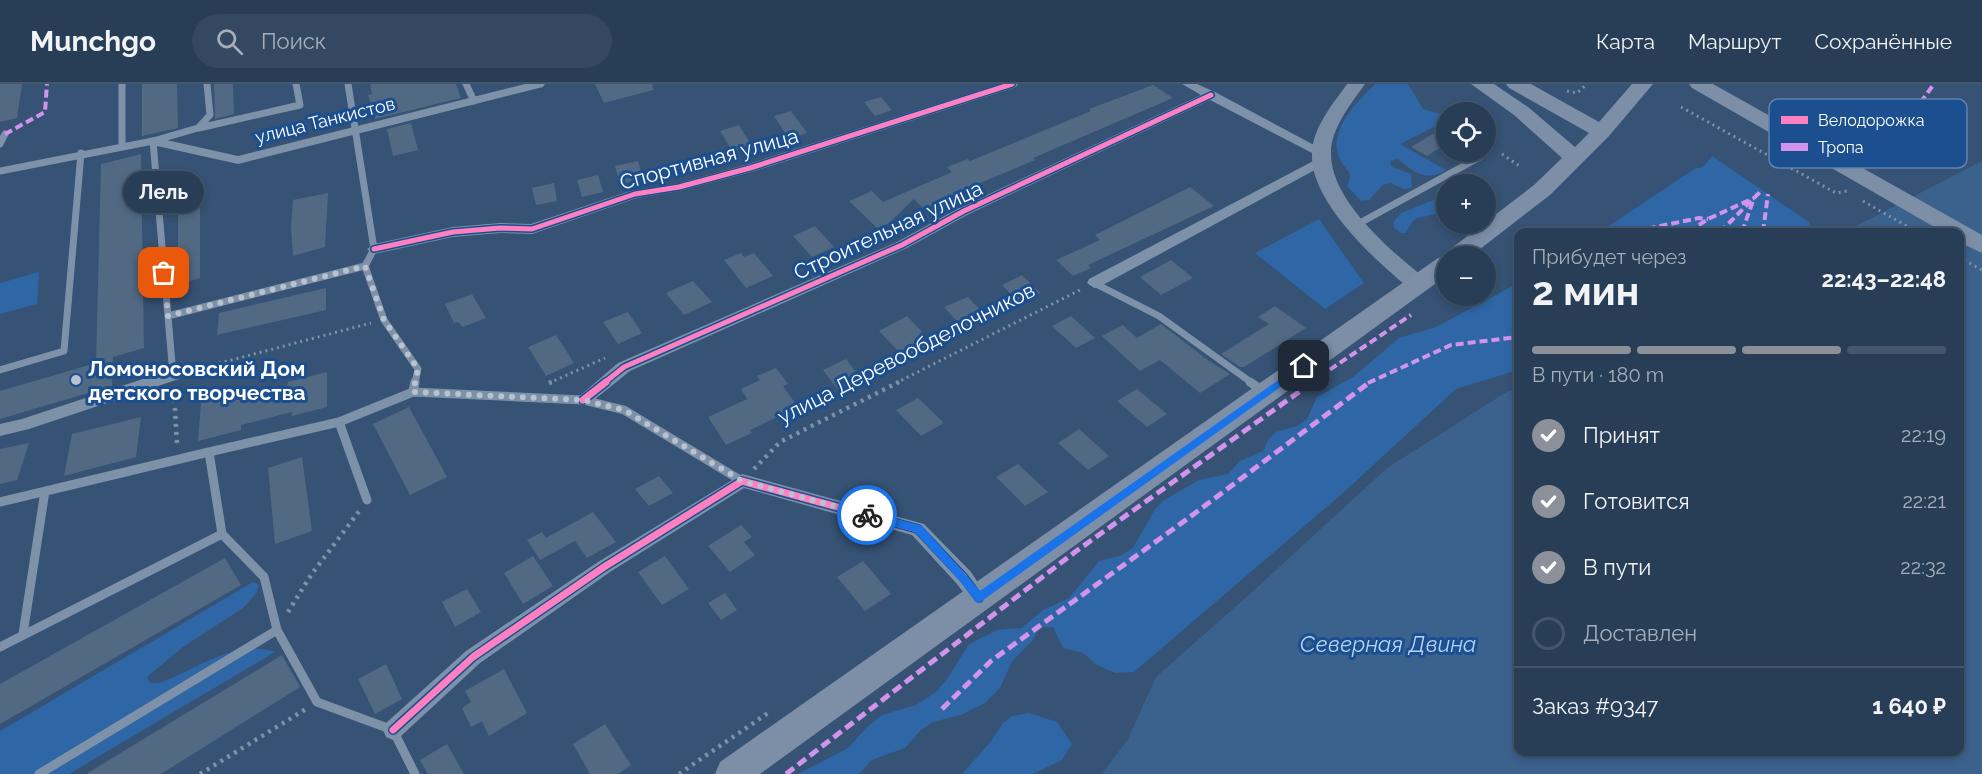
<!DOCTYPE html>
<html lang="ru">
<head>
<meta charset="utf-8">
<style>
	:root { --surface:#283e57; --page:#344961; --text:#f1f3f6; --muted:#a5aeba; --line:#44576d; --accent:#8c9099 }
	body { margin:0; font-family:Raleway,sans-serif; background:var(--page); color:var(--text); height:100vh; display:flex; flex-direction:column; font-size:22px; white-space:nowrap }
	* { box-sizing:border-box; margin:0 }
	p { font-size:20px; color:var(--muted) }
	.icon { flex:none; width:33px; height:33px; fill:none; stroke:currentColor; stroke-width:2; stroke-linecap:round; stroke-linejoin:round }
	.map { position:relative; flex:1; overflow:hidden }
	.sheet { position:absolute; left:1514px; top:144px; width:450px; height:528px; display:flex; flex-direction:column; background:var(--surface); border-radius:12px; box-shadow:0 3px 9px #0003,0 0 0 2px var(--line) }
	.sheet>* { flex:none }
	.tools { position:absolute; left:1436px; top:18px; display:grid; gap:12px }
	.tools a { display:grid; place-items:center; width:60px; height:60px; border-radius:50%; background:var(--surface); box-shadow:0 3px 9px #0003,0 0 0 2px var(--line); font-size:30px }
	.pin { position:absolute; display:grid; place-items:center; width:51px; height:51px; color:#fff; margin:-26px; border-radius:12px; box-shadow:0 3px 9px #0006 }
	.courier { position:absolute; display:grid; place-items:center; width:60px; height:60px; margin:-30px; border:4px solid #1a73e8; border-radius:50%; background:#fff; color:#222; box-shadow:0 2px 8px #0007 }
	.bubble { position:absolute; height:42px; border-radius:21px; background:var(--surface); box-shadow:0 3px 9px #0003,0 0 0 2px var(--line); font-size:20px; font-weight:700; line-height:42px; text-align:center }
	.head em { font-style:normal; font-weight:700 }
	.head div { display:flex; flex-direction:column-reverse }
	.head { display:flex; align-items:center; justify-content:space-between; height:102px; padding:0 18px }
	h1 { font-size:39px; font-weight:700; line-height:45px }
	.bar { display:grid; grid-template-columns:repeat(4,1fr); gap:9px 6px; align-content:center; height:72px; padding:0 18px }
	.bar i { height:8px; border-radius:4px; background:var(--line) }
	.bar .current { background:var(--accent) }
	.bar p { grid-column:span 4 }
	.line { display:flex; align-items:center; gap:15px; padding:0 18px; border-top:2px solid var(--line) }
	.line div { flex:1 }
	ol { padding:0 18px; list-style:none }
	li { display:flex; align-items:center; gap:18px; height:66px }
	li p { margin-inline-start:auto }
	li .icon { padding:6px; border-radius:50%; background:var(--accent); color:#fff; stroke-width:4 }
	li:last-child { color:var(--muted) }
	li i { width:33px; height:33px; border:3px solid var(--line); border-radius:50% }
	header { display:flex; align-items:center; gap:36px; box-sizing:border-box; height:84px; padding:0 30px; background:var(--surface); border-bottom:2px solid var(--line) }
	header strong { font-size:28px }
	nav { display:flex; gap:33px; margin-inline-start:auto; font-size:21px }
	.search { width:420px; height:54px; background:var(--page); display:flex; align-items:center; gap:15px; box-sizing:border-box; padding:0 21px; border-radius:33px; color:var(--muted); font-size:22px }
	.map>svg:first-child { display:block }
	.green { fill:#2f66a5 }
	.water { fill:#3b618d }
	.building { fill:#526984 }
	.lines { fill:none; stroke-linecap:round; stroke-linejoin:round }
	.path-far1 { stroke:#7d92a8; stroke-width:3; stroke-dasharray:2 4; stroke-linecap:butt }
	.path { stroke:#7d92a8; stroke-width:4.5; stroke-dasharray:3 5; stroke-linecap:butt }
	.lane-far1 { stroke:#7d92a8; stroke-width:7 }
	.lane { stroke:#7d92a8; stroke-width:9 }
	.street { fill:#7d92a8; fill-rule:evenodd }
	.secondary { fill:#798da4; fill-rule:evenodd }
	.primary { fill:#7d8ea7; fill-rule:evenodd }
	.quiet-far1 { stroke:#d193ec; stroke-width:4; stroke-dasharray:8 4; stroke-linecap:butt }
	.quiet { stroke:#d193ec; stroke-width:5; stroke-dasharray:10 5; stroke-linecap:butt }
	.cycleway-far1-casing { stroke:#1b4f8f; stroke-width:8 }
	.cycleway-casing { stroke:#1b4f8f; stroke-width:10 }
	.cycleway-far1 { stroke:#ff80c0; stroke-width:5 }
	.cycleway { stroke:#ff80c0; stroke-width:7 }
	.route { fill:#1a73e8 }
	.done { stroke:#b9c2ce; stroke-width:6; stroke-dasharray:0 10.8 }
	.poi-dot { fill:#b9c2ce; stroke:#1b4f8f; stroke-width:2 }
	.labels { text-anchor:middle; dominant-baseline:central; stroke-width:6; stroke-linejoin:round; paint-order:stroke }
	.far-street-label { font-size:18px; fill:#fff; stroke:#1b4f8f }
	.street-label { font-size:21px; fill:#fff; stroke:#1b4f8f }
	.poi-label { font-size:21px; font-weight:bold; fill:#fff; stroke:#1b4f8f; text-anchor:start }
	.water-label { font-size:22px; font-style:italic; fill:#b5d3f5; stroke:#1b4f8f }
	.key { fill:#1b4f8f; stroke:#5f84b1; stroke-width:1.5 }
	.key-label { font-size:16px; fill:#fff }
</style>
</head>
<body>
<header>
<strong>Munchgo</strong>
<div class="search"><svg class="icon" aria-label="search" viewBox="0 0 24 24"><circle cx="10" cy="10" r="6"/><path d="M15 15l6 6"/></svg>Поиск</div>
<nav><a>Карта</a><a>Маршрут</a><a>Сохранённые</a></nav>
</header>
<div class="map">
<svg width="1982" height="690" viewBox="0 0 1982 690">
	<rect width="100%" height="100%" fill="#365274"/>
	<path class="green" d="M1375 0H1408L1423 25 1444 31V38L1400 60 1446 86C1426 99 1412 87 1398 75L1390 77 1392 83 1411 90 1412 104 1404 105 1390 99 1383 101 1369 116 1361 117 1347 102C1355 86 1345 88 1339 73 1328 46 1357 18 1375 0Z
		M1712 72 1809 138 1813 148H1600L1694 85 1703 83Z
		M1436 115 1446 119V128L1417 134 1412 138 1406 149H1401L1394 144V137L1401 129Z
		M1319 135 1364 199 1325 225 1255 169Z
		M39 188 37 220 0 230V199Z
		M1518 199V286L1456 305 1343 409 1134 588 1115 589 1097 581 1083 569 1063 564 1053 543H1041L1032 557 1012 577 1000 604 985 619 961 631 933 638 921 646 905 664 872 676 859 690H798L848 664 867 643 882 631 916 621 936 608 947 595 969 560 997 546 1022 544 1043 526 1069 514 1099 477 1120 472 1133 464 1155 425 1164 416 1199 396 1228 390 1240 377 1263 367 1268 356 1276 348 1297 342 1307 335 1317 313 1353 293 1399 254 1436 243Z
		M253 498 259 501 256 510 243 524 183 563 147 593 150 599H159C197 586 234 554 275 568L69 690H0V647Z
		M1029 629 1057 638 1072 660 1062 676 1033 690H962L992 656 1003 639 1012 632Z"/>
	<path class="water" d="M1982 77V690H1102L1128 655 1156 593 1252 508 1387 384 1508 307 1518 305V668H1959V148H1853L1856 142Z"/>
	<path class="building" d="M0 0H22L17 34 0 38Z
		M142 0H177L178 44 142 52Z
		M214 0H233L234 30 215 35Z
		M370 0H456L461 14 375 35 368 11 372 10Z
		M595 0H652L653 6 604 19Z
		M1153 1 1173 14 1033 74 1035 76 942 115 943 116 924 125 914 115 889 139 877 144 849 117 872 107 883 118 952 88 947 83 968 75 970 77 1091 27 1089 25Z
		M881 13 892 26 875 32 864 18Z
		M791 27 807 49 789 55 774 32Z
		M411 39 418 66 393 72 387 45Z
		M739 41 752 62 733 68 720 47Z
		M1446 42V60L1427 72 1411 63Z
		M141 70 144 264 113 273 112 302 0 335V307L96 279 101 80Z
		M638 77 643 95 620 100 615 82Z
		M598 91 603 108 582 113 577 96Z
		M554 99 557 117 536 121 532 104Z
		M1190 103 1214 122 1088 181 1091 184 1073 192 1056 176 1100 156 1095 151Z
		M200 104V194L178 200V110Z
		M328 109 325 163 293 172 291 142 293 116Z
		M815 142 834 163 812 173 793 152Z
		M741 169 744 173 754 169 773 192 746 204 724 176Z
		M1171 176 1193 194 1161 211 1140 193Z
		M1022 191 1040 209 1019 219 1002 201Z
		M693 197 712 218 684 231 666 209Z
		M326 204V226L217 251 219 229Z
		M472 210 486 234 463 243 458 238 454 239 445 220Z
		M968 213 987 233 963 244 944 223Z
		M1275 222 1306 244 1244 283H1240L1221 270 1269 240 1258 233Z
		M628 228 642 249 618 260 603 238Z
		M907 232 933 259 905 274 879 247Z
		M1071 232 1095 254 1076 264 1052 242Z
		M1161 240 1209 277 1230 290 1200 309 1160 276 1140 287 1102 252 1123 241 1137 254Z
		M556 251 574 279 546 292 528 263Z
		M846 275 861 295 838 306 823 286Z
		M776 284 788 300 783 302 798 323 750 346 752 349 726 361 708 333 747 315 741 305 760 296 757 292Z
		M327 288V323L292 332V328L241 341V346L198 357 201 319 243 309V313L287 302 288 298Z
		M1137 305 1167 330 1147 343 1117 317Z
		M918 314 944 339 921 352 896 326Z
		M409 323 447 393 410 411 373 340Z
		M141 333 136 373 64 392 72 350Z
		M1079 345 1109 372 1088 386 1058 359Z
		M29 359 17 396 0 400V365Z
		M302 373 312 447 275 460 268 384Z
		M1018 380 1048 408 1025 422 996 393Z
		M659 392 673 409 649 422 635 405Z
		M593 428 616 458 587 474 575 457 540 476 527 456 542 448 546 454Z
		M741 441 752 453 744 458 755 471 730 488 708 462Z
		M533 472 553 502 523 520 504 489Z
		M665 472 689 505 662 521 638 488Z
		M225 474 241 501 0 640V600Z
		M863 477 891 510 865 527 837 493Z
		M467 505 481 528 455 543 442 518Z
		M725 509 737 526 721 536 708 519Z
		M282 571 300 603 161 690H86Z
		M386 580 402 615 375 630 358 595Z
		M504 585 527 629 489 652 482 637 471 643 462 624 471 618 465 607Z
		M605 640 631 681 618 690H590L573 660Z
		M447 660 464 690H428L420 676Z"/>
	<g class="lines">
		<path class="path-far1" d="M1567 7 1577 9 1587 0
			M1681 23 1836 109 1847 107
			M1502 70 1521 83
			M1863 117 1917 148
			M1959 173 1982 186
			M190 287 371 239
			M549 299 605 274
			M896 299 1080 206"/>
		<path class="path" d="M549 299 552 298
			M174 308 177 360
			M754 385 780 358 899 298
			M288 528 311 491 360 426
			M200 690 306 625
			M679 690 768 629"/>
		<path class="lane-far1" d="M122 0V61
			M348 0 374 165 365 182 384 236 418 285 415 299
			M466 0 474 17
			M199 44 300 21 296 0
			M0 60 5 50
			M0 87 153 57
			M1358 140 1480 73 1469 68
			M1094 199 1159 232 1252 299
			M168 232 365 182
			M0 286 64 267 81 69
			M173 291 153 57 198 44 210 31 207 0"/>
		<path class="lane" d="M415 298 413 308 583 316 624 326 742 397
			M1250 298 1263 307
			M413 308 339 338 209 368 222 450 264 493 277 546 317 618 393 646 415 690
			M339 338 367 416
			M0 418 209 368
			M23 550 45 407
			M0 563 222 450
			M39 690 277 546"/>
		<path class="street" d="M525 0H545L543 3 238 80 148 60 147 57 153 53 238 72Z
			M1000 0H1018L1016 3 755 87 679 107 637 114 532 150 500 149 453 153 374 170 367 165 374 160 453 143 500 139 531 140 630 107 679 99 745 81Z
			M1182 0H1197L1215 8 1327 68 1326 71H1316L1210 16 969 130 907 164 630 287 589 320H577L575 316 618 279 897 158 959 124 1201 11Z
			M1321 73 1326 74 1328 77 1326 80 1099 203 1094 204 1087 199 1089 195Z
			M173 285 179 287 181 291 179 295 29 345 0 352V340L22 335Z
			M742 390 924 440 971 488 988 514 986 520 979 522 972 520 957 500 912 451 744 404 610 488 480 579 400 653 393 656 386 653 383 646 386 639 466 567 598 478Z"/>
		<path class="secondary" d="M1347 0H1365C1351 20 1331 44 1331 69 1330 116 1392 168 1426 195L1429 200 1426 205 1418 207 1410 205C1376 177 1310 118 1312 70 1312 44 1333 20 1347 0Z"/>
		<path class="primary" d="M1471 0H1494L1528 23 1575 63 1589 49 1509 4 1506 0H1531L1599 38 1632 0H1653L1609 52 1550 111 1471 172H1446V192L760 690H715L720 678 1438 174 1445 173 1448 167 1534 101 1562 74 1514 31Z
			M1689 0H1713L1982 151V169L1959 158V148H1943L1692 4Z"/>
		<path class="quiet-far1" d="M1880 45 1907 42 1924 33 1923 15 1934 0
			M5 50 45 28 47 0
			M1636 147 1699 134 1708 135
			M1689 148 1708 135 1754 114
			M1720 148 1762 106
			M1742 148 1754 114
			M1763 148 1768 110
			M1310 299 1411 231
			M1368 299 1451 261 1518 253"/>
		<path class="quiet" d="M942 625 991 577 1183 438 1370 298
			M786 690 1075 468 1313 298"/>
		<defs>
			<path id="cycleway-far1" d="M374 165 453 148 500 144 532 145 635 110 679 103 750 84 1012 0
				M604 299 624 283 902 161 964 127 1211 11"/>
			<path id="cycleway" d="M583 316 606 298
				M393 646 473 573 604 483 742 397 918 445 964 494 979 514"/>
		</defs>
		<use href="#cycleway-far1" class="cycleway-far1-casing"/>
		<use href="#cycleway" class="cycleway-casing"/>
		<use href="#cycleway-far1" class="cycleway-far1"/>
		<use href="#cycleway" class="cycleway"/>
	</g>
	<path class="route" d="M1304 278 1309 282 1307 284 979 519 975 517 960 497 915 448 867 435 862 431 867 427 922 442 980 507Z"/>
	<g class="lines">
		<path class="done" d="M164 189 168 232 365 182 384 236 418 285 413 308 583 316 624 326 742 397 867 431"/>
	</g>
	<circle class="poi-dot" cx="76" cy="296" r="6"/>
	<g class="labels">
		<g class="far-street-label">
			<text transform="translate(325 36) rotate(-14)">улица Танкистов</text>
		</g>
		<g class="street-label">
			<text transform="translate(709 75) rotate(-15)">Спортивная улица</text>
			<text transform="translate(888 146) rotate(-25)">Строительная улица</text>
			<text transform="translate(906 269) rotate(-27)">улица Деревообделочников</text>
		</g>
		<g class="poi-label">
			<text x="88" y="284">Ломоносовский Дом<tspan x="88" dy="24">детского творчества</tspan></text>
		</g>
		<g class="water-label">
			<text x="1388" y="560">Северная Двина</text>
		</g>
	</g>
	<rect x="1769" y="15" width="198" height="69" rx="9" class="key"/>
	<rect x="1781" y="32" width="27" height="8" fill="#ff80c0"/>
	<rect x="1781" y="59" width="27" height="8" fill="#d193ec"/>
	<g class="key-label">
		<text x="1818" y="42">Велодорожка</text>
		<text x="1818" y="69">Тропа</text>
	</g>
</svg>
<div class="tools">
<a><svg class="icon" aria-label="locate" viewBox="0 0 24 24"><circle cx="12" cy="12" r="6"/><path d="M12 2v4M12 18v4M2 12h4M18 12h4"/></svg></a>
<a>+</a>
<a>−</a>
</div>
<div class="pin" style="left:164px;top:189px;background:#ea580c"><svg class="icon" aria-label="bag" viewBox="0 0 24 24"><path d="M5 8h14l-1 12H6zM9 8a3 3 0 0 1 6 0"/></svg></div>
<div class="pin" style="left:1304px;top:282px;background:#1f2937"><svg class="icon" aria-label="home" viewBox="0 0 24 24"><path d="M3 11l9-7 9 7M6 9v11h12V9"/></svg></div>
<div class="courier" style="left:867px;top:431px"><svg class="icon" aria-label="bike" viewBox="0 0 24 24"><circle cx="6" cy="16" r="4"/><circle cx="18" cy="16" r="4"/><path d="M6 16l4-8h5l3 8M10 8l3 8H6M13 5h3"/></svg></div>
<div class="bubble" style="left:123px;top:87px;width:81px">Лель</div>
<section class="sheet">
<div class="head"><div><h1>2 мин</h1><p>Прибудет через</p></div><em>22:43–22:48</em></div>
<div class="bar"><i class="current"></i><i class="current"></i><i class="current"></i><i></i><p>В пути · 180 m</p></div>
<ol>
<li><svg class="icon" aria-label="check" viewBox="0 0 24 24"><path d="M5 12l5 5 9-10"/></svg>Принят<p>22:19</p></li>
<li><svg class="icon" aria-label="check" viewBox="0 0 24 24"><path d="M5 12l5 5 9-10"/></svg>Готовится<p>22:21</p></li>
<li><svg class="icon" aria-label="check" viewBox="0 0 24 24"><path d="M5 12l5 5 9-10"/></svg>В пути<p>22:32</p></li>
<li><i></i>Доставлен</li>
</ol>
<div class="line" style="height:78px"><div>Заказ #9347</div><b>1 640 ₽</b></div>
</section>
</div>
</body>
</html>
